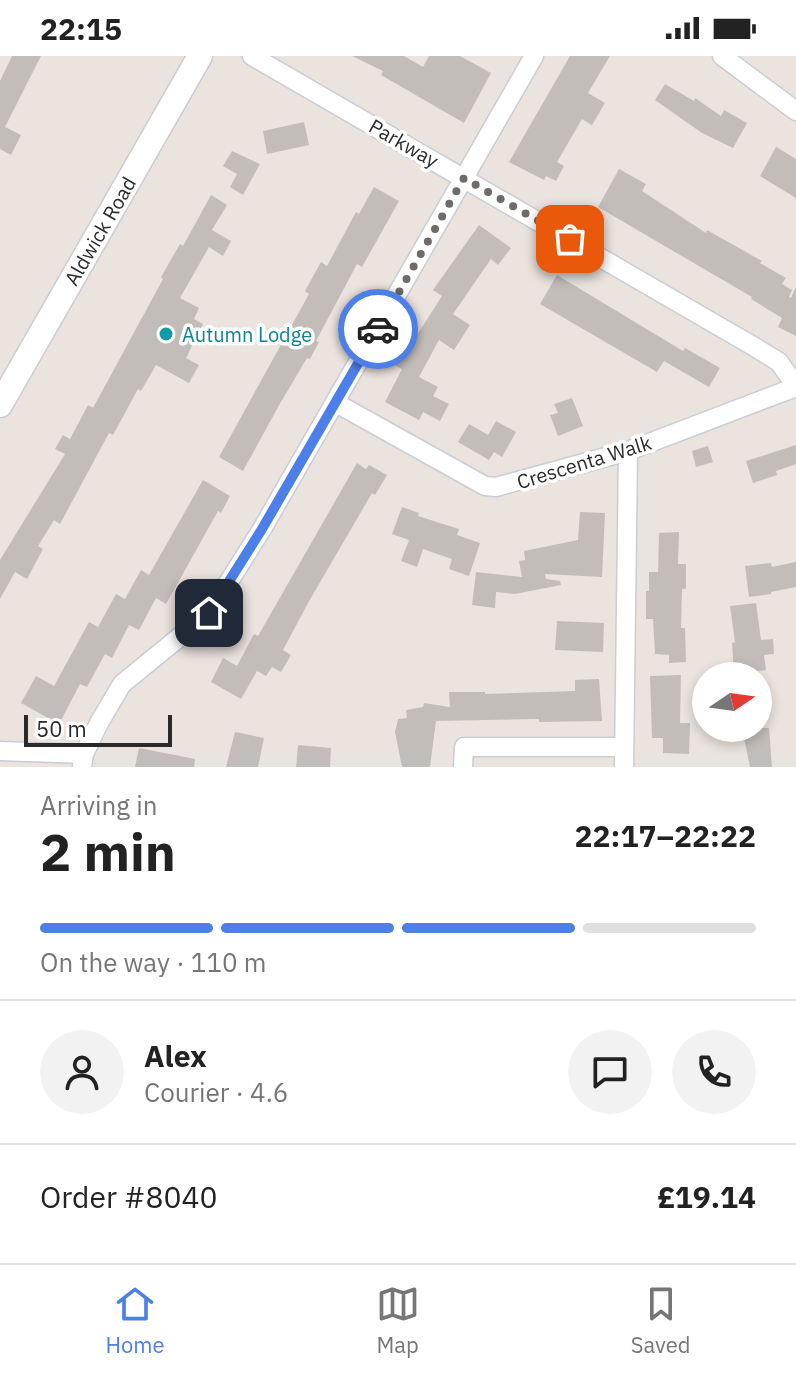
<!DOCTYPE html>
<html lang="en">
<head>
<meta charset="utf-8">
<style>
	:root { --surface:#fff; --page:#f2f2f2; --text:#222; --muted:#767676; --line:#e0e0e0; --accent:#4d7fe8 }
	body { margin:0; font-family:"IBM Plex Sans",sans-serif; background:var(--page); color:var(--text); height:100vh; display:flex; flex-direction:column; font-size:30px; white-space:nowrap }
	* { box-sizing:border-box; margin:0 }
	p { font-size:26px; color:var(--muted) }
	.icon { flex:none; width:44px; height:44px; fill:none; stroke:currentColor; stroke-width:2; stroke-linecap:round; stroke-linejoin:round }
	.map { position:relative; height:711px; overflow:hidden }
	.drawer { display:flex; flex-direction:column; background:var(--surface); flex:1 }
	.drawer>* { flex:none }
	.needle { width:52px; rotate:77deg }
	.buttons { position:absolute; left:692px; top:606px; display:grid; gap:16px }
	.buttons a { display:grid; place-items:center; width:80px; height:80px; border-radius:50%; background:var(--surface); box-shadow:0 4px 12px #0003; font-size:40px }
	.scale { position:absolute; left:24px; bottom:20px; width:148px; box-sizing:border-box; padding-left:8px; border:4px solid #2a2a2a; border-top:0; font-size:22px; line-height:28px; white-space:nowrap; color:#2a2a2a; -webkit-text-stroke:6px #fff; paint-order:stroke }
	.pin { position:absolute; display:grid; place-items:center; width:68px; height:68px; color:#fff; margin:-34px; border-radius:16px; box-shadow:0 4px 12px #0006 }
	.courier { position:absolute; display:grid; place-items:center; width:80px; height:80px; margin:-40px; border:6px solid #4d7fe8; border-radius:50%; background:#fff; color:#222; box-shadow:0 2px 10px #0007 }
	.head em { font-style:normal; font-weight:700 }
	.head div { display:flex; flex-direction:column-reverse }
	.head { display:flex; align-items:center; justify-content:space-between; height:136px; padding:0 40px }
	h1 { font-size:52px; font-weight:700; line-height:60px }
	.bar { display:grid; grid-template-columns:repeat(4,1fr); gap:12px 8px; align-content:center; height:96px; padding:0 40px }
	.bar i { height:10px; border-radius:6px; background:var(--line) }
	.bar .active { background:var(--accent) }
	.bar p { grid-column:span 4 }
	.line { display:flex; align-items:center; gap:20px; padding:0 40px; border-top:2px solid var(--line) }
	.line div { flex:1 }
	.round { display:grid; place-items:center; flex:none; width:84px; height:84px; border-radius:42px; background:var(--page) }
	.status { display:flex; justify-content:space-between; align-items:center; height:56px; padding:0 40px; background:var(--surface); direction:ltr }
	.status svg { height:22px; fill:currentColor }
	.dock { display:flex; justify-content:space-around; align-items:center; height:112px; border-top:2px solid var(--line); background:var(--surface); font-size:22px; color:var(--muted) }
	.dock a { display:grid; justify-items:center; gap:4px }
	.dock .active { color:var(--accent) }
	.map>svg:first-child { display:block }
	.building { fill:#c3bdba }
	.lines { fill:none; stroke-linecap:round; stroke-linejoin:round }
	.minor-casing { stroke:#c9cdd6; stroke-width:21 }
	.secondary-casing { stroke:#c9cdd6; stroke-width:27 }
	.minor { stroke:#fff; stroke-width:18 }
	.secondary { stroke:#fff; stroke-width:24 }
	.done { stroke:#6e6b69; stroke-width:8; stroke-dasharray:0 14.4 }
	.route { stroke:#4d7fe8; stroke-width:10 }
	.culture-dot { fill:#0f9aa8; stroke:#fff; stroke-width:3 }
	.labels { text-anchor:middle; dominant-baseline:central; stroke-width:7; stroke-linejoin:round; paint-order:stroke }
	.street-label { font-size:20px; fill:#2a2a2a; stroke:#fff }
	.culture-label { font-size:20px; fill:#0d838f; stroke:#fff; text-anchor:start }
</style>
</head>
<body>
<div class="status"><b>22:15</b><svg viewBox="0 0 49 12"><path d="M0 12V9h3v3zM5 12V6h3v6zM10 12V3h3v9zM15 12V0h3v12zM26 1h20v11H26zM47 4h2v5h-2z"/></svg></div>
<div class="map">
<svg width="796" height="711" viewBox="0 0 796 711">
	<rect width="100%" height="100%" fill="#ebe3dd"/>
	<path class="building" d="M12 0H41L5 71 21 79 11 99 0 93V25Z
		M352 0H404L423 11 429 0H460L491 17 464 67 381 19 383 15Z
		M570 0H610L588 37 605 47 592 69 582 63 557 106 564 110 556 125 546 120 544 124 509 106Z
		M665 28 694 45 695 42 721 60 724 54 747 67 733 92 702 77 655 44Z
		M304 66 309 89 267 98 263 75Z
		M776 91 796 103V142L760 120Z
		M232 95 260 108 243 139 230 131 237 118 223 110Z
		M619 113 646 128 642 135 706 177 707 174 762 205 760 207 786 222 782 228 792 234 789 241 791 242 796 231V280L778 271 782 262 751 243 752 241 598 151Z
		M374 131 399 145 362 211 357 208 316 285 319 286 310 303 307 302 278 351 243 415 219 401 309 238 305 235 321 206 327 210 356 156 359 158Z
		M211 139 227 149 212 174 231 185 223 200 209 191 180 242 199 252 194 263 203 268 186 302 199 309 189 327 156 309 141 335 138 333 113 379 109 377 60 468 54 464 38 490 43 493 27 523 15 516 0 543V504L65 398 55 393 63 379 70 383 88 349 93 352 163 223 161 221 180 188 183 190Z
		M479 169 511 192 498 209 491 203 453 258 470 269 454 294 439 284 419 321 438 331 433 340 449 348 440 365 423 356 419 364 385 346 402 313 392 308 408 278 415 282 442 240 433 234Z
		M557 219 683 295 685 292 720 312 709 331 664 305 657 316 540 248Z
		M572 342 583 370 558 380 550 359 558 357 554 348Z
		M496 365 516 376 502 401 494 396 489 404 458 386 469 368 488 379Z
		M796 389V408L776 415 777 419 753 427 746 405Z
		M708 390 713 406 696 411 692 395Z
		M357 407 366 413 369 409 387 419 375 439 372 437 308 547 283 594 291 599 281 616 272 611 266 620 257 615 241 643 211 626 223 602 237 610 254 578 258 580Z
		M203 424 230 440 221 457 218 455 166 548 156 542 139 574 129 569 112 602 105 598 87 631 80 628 59 668 21 647 36 620 54 630 89 566 98 571 116 538 125 543 141 514 149 519Z
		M402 451 419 457 418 460 459 473 457 479 480 487 469 520 449 513 452 503 423 493 417 511 401 505 409 484 392 478Z
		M580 456 605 457 602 521 545 518 546 523 560 525 561 529 515 538 496 536 495 552 472 549 476 516 522 521 519 505 525 504 524 495 578 484Z
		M679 476 678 508H686V533H682L681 572H685L686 606 669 607V599L655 598 653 563H646V535H649V516H658L659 477Z
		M796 506V531L771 536V538L749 541 745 510 771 507 772 511Z
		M756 547 761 584 773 583 774 598 764 599 766 614 734 617 732 587 735 586 730 550Z
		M557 565 604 567 603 596 555 594Z
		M681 619 680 667H690L689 698 663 697V682H652L650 620Z
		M599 623 602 665 539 666V663L436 665 430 711H402L395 676 398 663 407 662 406 654 423 651 424 647 450 651 449 636H485V638L575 635V624Z
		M742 672H769L772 711H750Z
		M235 676 264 682 258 711H226Z
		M298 689 331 692 330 711H296Z
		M139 692 195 703 194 711H135Z"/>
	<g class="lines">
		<defs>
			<path id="minor" d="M252 0 753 290 779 306 796 330
				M722 0 796 55
				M336 347 485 430 496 431 628 395 796 331
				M0 695 84 698
				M82 711 84 698 99 667 122 628 209 557 262 473 534 0
				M463 711 464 691H624
				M624 711 628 395"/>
			<path id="secondary" d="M0 349 200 0"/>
		</defs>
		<use href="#minor" class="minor-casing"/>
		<use href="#secondary" class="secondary-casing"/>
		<use href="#minor" class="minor"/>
		<use href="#secondary" class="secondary"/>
	</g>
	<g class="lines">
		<path class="done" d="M378 273 464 122 570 183"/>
		<path class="route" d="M209 557 262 473 378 273"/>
	</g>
	<circle class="culture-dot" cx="166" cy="278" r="8"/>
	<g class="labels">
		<g class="street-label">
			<text transform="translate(404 87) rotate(30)">Parkway</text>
			<text transform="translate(100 175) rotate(-60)">Aldwick Road</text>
			<text transform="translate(584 406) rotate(-17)">Crescenta Walk</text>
		</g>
		<g class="culture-label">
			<text x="182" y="278">Autumn Lodge</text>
		</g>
	</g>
</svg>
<div class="buttons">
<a><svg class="needle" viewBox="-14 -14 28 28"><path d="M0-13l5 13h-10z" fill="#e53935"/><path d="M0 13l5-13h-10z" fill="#767676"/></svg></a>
</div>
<div class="scale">50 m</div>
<div class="pin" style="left:570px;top:183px;background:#ea580c"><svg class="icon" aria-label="bag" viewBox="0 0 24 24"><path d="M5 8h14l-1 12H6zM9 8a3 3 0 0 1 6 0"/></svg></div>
<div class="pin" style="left:209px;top:557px;background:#1f2937"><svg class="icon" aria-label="home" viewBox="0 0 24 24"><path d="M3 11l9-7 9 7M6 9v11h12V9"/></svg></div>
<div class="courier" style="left:378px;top:273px"><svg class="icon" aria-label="car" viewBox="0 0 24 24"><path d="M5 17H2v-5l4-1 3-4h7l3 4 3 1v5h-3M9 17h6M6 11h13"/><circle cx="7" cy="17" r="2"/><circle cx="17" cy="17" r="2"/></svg></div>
</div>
<section class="drawer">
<div class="head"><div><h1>2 min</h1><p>Arriving in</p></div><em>22:17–22:22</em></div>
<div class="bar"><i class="active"></i><i class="active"></i><i class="active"></i><i></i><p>On the way · 110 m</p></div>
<div class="line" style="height:144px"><a class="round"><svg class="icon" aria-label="person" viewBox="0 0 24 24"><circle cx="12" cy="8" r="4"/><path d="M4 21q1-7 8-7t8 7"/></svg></a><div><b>Alex</b><p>Courier · 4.6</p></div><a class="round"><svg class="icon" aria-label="chat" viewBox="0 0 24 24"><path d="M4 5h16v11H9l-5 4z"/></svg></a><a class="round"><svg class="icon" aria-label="phone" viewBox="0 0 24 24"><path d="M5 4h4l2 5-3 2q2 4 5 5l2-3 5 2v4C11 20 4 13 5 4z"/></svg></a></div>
<div class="line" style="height:104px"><div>Order #8040</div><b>£19.14</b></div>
</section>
<nav class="dock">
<a class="active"><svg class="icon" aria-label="home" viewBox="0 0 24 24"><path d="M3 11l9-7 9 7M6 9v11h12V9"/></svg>Home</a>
<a><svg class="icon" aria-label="map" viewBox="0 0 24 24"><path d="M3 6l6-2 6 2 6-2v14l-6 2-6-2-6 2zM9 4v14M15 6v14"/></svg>Map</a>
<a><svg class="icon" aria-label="saved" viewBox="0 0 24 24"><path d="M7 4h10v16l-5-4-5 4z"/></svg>Saved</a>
</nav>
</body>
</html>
